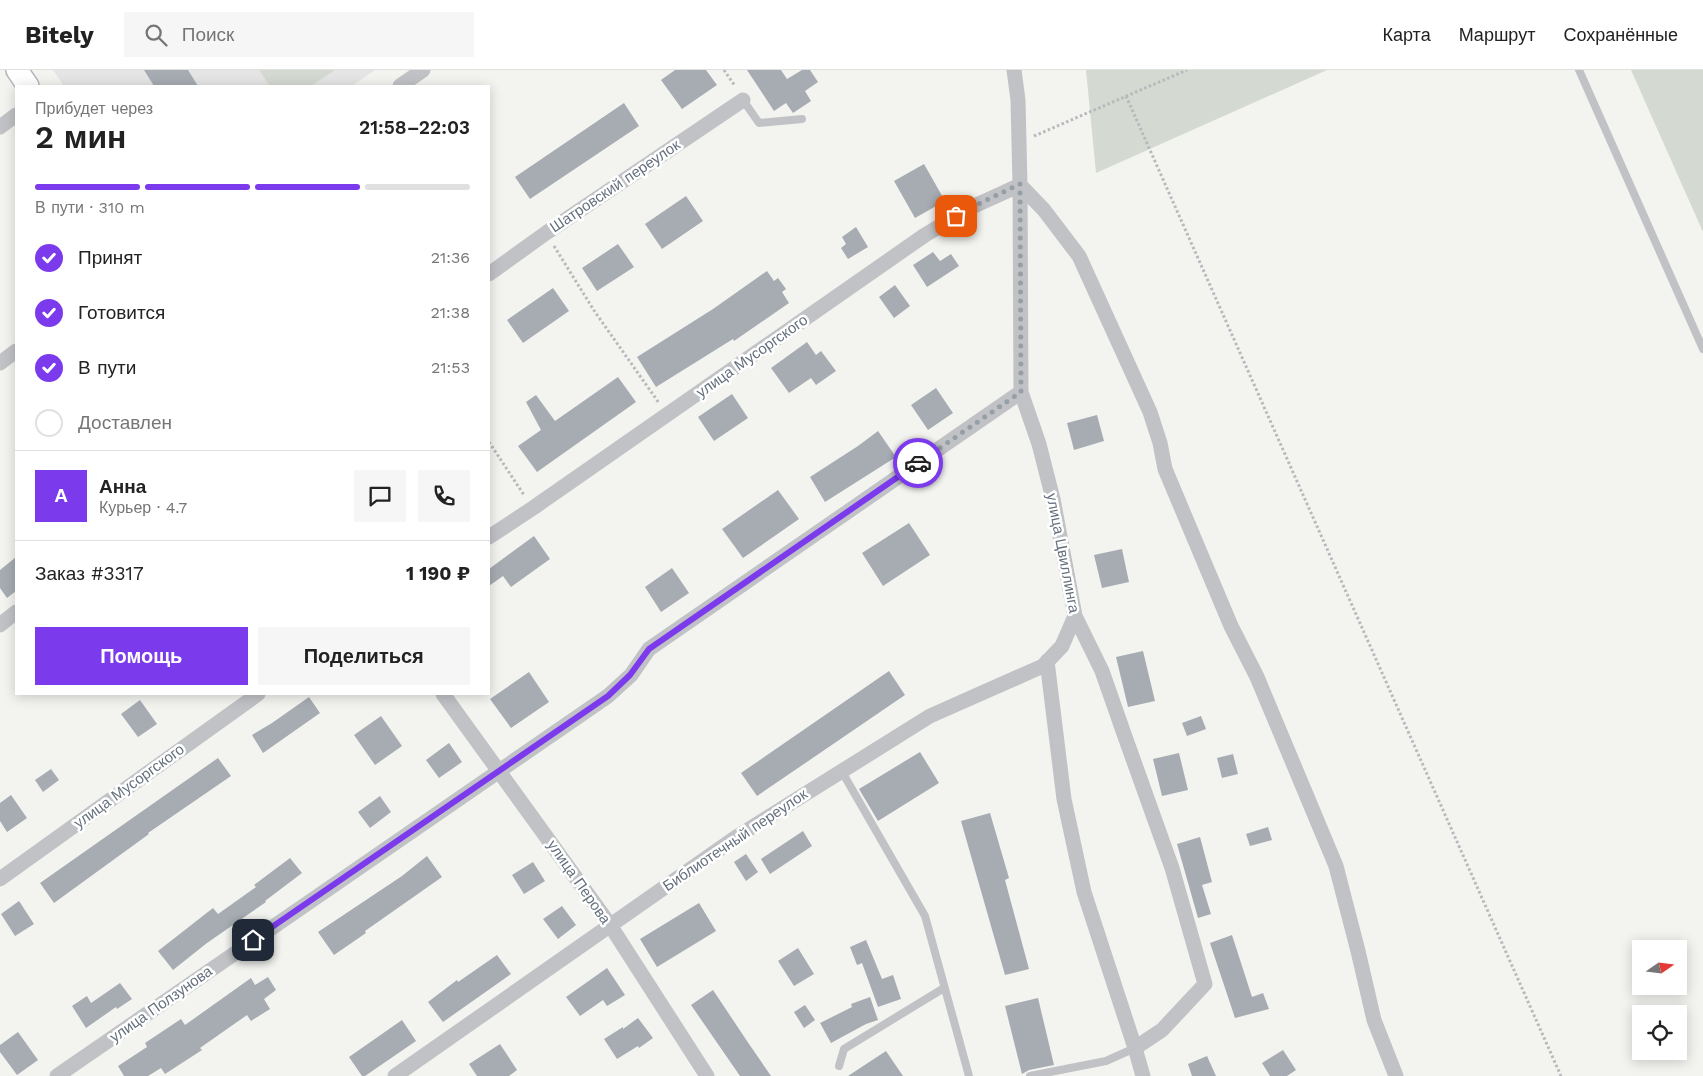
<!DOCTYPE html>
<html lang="ru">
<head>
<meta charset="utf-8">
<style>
	:root { --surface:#fff; --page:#f6f6f6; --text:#222; --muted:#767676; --line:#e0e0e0; --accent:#7c3aed }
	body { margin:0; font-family:"Work Sans",sans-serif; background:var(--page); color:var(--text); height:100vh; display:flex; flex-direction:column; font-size:19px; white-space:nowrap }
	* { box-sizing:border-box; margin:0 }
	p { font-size:16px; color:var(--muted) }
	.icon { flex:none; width:28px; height:28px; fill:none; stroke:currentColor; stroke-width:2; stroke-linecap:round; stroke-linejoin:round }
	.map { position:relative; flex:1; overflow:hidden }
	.details { position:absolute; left:15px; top:15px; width:475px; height:610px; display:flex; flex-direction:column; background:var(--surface); border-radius:0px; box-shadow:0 2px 12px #0003 }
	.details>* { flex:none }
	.needle { width:32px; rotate:76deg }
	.tools { position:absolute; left:1632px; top:870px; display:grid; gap:10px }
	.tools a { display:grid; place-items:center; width:55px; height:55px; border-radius:0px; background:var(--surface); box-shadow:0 2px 12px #0003; font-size:25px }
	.pin { position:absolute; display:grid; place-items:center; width:42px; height:42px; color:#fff; margin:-21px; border-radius:10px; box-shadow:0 2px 8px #0006 }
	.courier { position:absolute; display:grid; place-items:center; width:50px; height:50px; margin:-25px; border:4px solid #7c3aed; border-radius:50%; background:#fff; color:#222; box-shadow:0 1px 6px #0007 }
	.headline em { font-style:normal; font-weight:600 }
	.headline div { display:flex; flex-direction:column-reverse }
	.headline { display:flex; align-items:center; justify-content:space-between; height:85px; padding:0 20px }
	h1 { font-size:32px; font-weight:600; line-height:38px }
	.bar { display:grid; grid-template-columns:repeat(4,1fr); gap:8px 5px; align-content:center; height:60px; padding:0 20px }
	.bar i { height:6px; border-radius:4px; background:var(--line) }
	.bar .current { background:var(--accent) }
	.bar p { grid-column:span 4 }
	.line { display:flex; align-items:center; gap:12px; padding:0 20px; border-top:1px solid var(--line) }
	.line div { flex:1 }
	.round { display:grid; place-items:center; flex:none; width:52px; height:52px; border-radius:0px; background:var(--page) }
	ol { padding:0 20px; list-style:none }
	li { display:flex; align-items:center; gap:15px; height:55px }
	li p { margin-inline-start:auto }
	li .icon { padding:5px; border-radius:50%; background:var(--accent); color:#fff; stroke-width:4 }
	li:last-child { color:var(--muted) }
	li i { width:28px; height:28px; border:2px solid var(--line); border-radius:50% }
	.cta { display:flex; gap:10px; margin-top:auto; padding:10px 20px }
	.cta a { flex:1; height:58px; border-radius:0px; background:var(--accent); color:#fff; font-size:20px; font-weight:600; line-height:58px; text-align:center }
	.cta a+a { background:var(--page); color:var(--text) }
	header { display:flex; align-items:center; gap:30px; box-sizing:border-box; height:70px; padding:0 25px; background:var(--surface); border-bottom:1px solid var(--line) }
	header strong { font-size:24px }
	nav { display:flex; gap:28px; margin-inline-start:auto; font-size:18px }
	.search { width:350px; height:45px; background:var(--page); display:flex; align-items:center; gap:12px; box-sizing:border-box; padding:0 18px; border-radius:0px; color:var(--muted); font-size:19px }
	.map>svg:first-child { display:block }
	.built { fill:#e4e5e4 }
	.green { fill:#d4dad2 }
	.building { fill:#a6acb2 }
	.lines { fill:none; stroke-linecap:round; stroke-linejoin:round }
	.secondary-casing { stroke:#b2b6ba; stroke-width:24 }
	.path { stroke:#b7b9bc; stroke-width:3; stroke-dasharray:2.5 2.5; stroke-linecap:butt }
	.lane { stroke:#c0c2c5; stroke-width:8 }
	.street { stroke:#c0c2c5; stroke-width:15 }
	.secondary { stroke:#fff; stroke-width:21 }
	.done { stroke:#979fa6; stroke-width:5; stroke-dasharray:0 9 }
	.route { stroke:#7c3aed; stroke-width:6 }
	.labels { text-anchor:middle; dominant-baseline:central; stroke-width:5; stroke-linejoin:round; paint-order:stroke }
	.street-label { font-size:15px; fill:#66717e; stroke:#fff }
</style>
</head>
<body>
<header>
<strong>Bitely</strong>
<div class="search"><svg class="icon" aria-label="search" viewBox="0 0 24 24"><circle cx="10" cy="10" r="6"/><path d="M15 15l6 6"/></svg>Поиск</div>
<nav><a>Карта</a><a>Маршрут</a><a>Сохранённые</a></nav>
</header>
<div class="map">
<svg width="1703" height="1006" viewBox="0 0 1703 1006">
	<rect width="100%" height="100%" fill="#f3f4f0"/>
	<path class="built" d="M53 0H375L352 16H64Z"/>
	<path class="green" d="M259 0H335L311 16H270Z
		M1086 0H1327L1096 103Z
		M1631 0H1703V162Z"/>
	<path class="building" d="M144 0H188L198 16H154Z
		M675 0H706L717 15 682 39 661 10Z
		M747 0H781L787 9 802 0H810L818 12 805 21 811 31 793 43 786 33 774 41Z
		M624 33 639 56 530 129 515 107Z
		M924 94 945 131 915 148 894 111Z
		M686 126 703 151 662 179 645 154Z
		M856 157 868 177 848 189 841 178 846 174 842 167Z
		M618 174 634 197 597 221 582 198Z
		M933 182 940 191 951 184 959 196 927 217 913 195Z
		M767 201 774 211 778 208 786 219 782 222 789 233 734 271 733 269 656 317 637 287 713 239Z
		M895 215 910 236 894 248 879 227Z
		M553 218 569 241 523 273 507 250Z
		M807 272 816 285 821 281 836 301 816 315 811 308 789 323 771 298Z
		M618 307 636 332 537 402 518 376 541 360 526 332 536 325 555 351Z
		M936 318 953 343 928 360 911 335Z
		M732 324 748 348 714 371 698 347Z
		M1097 345 1104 371 1074 380 1067 353Z
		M878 361 896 387 825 432 810 407 858 376Z
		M778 420 799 449 743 488 722 459Z
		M909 453 930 485 883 516 862 483Z
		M534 466 550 489 511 517 503 506 489 516V499Z
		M1122 479 1129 512 1102 518 1094 485Z
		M16 487V521L7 528 0 518V500Z
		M672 498 689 523 661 542 645 517Z
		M1143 581 1155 631 1128 637 1116 587Z
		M889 601 905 625 757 726 741 703Z
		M529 602 549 632 511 658 490 629Z
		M309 627 320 643 263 683 252 665 272 653Z
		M140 630 157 654 138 667 121 644Z
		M381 646 402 676 375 695 354 665Z
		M1201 646 1206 659 1187 666 1182 653Z
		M449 673 462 692 439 708 426 690Z
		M920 682 939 713 878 751 859 719Z
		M1179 683 1188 720 1162 726 1153 689Z
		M1233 684 1238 704 1222 708 1217 688Z
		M218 688 231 706 148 763 149 764 54 833 40 813Z
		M51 699 59 710 43 722 35 710Z
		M11 725 27 748 7 762 0 751V733Z
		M380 726 391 742 370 758 358 742Z
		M990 743 1009 808 1005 810 1029 899 1005 905 961 751Z
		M1268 757 1272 770 1250 776 1246 764Z
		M803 761 812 776 770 804 761 789Z
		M1200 767 1212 812 1202 815 1211 844 1198 848 1177 774Z
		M746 784 758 802 746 811 734 792Z
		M427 786 442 807 365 861 366 863 334 885 318 862 402 806Z
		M290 788 302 803 265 831 266 832 207 873 173 900 158 881 213 838 218 844 256 817 254 815Z
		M533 792 545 811 524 824 512 805Z
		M19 831 34 854 15 866 1 844Z
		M699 833 716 861 657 897 640 869Z
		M562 836 576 855 558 869 543 849Z
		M1232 865 1252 927 1263 923 1269 939 1235 948 1210 873Z
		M866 870 882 909 893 905 901 929 878 937 862 893 857 895 850 877Z
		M798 878 814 904 794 916 778 891Z
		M497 885 511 904 443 952 428 932 457 910 458 912Z
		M607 898 625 925 607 936 603 930 580 946 566 927Z
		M268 907 276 920 264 929 270 939 251 951 247 945 200 978 202 980 165 1004 161 998 148 1006H124L118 996 147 977 145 973 181 949 185 955 251 908 255 915Z
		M120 913 132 929 117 939 116 937 86 958 72 936 87 926 91 933Z
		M713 920 747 971 771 1006H740L691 935Z
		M870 927 878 950 866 954 831 973 820 953 852 937 851 934Z
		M1038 928 1054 995 1029 1000 1022 1004 1005 936Z
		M805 935 815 950 804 958 794 942Z
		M638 948 653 968 639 978 638 976 617 989 604 969 623 957V959Z
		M402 950 416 971 365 1006H362L349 987Z
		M18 962 38 990 17 1005 0 982V975Z
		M500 974 517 1000 509 1006H477L469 994Z
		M1283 980 1296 1000 1287 1006H1270L1262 993Z
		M886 981 903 1006H848Z
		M1207 986 1216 1006H1192L1188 994Z"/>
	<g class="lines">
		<defs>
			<path id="secondary" d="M17 0 28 16"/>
		</defs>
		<use href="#secondary" class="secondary-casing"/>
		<path class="path" d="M724 0 735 16
			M1126 26 1561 1006
			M1034 66 1187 0
			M554 176 595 242 659 333
			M489 372 524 425"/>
		<path class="lane" d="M1579 0 1703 279
			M743 30 759 53 802 49
			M841 700 925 846 969 1006
			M839 996 844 979 944 918
			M1030 1006 1106 991 1135 978"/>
		<path class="street" d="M1014 0 1018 30 1020 115 1021 322 1039 374 1053 429 1075 546 1102 601 1123 661 1172 798 1205 914 1162 960 1135 978 1143 1006
			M400 16 423 0
			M0 57 16 45
			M489 204 546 163 743 30
			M0 293 16 281
			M489 467 533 438 925 165 972 137 1020 115 1044 140 1079 186 1150 342 1160 373 1165 399 1231 556 1257 607 1336 796 1358 881 1374 950 1396 1006
			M0 555 16 542
			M1047 591 1064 729 1084 822 1135 978
			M443 624 610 855 707 1006
			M0 809 258 624
			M57 1006 608 626 631 605 649 579 1021 322
			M395 1006 738 766 930 646 1043 596 1062 576 1075 546"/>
		<use href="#secondary" class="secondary"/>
	</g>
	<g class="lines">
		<path class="done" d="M918 393 1021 322 1020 114 972 137 956 146"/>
		<path class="route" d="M253 870 608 626 630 605 649 579 918 393"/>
	</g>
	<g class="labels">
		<g class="street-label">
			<text transform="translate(615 116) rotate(-34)">Шатровский переулок</text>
			<text transform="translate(752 286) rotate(-35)">улица Мусоргского</text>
			<text transform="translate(1063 483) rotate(79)">улица Цвиллинга</text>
			<text transform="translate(129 716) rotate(-36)">улица Мусоргского</text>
			<text transform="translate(735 770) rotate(-34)">Библиотечный переулок</text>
			<text transform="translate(579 812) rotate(55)">улица Перова</text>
			<text transform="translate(161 934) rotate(-35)">улица Ползунова</text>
		</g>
	</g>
</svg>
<div class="tools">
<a><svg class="needle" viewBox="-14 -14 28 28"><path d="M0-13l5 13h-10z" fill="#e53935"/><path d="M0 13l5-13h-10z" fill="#767676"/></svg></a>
<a><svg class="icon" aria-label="locate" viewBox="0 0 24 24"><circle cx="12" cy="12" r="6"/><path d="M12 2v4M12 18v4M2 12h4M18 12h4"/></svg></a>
</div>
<div class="pin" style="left:956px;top:146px;background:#ea580c"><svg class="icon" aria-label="bag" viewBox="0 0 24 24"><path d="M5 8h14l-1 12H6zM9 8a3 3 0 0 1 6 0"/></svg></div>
<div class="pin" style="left:253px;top:870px;background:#1f2937"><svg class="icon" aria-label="home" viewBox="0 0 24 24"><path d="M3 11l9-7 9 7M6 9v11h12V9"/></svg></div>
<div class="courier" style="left:918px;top:393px"><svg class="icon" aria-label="car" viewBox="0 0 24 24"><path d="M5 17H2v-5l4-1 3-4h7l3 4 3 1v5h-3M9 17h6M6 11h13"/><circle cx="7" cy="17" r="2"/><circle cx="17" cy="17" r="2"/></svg></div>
<section class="details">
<div class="headline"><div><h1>2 мин</h1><p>Прибудет через</p></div><em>21:58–22:03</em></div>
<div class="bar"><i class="current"></i><i class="current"></i><i class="current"></i><i></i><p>В пути · 310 m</p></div>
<ol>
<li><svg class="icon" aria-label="check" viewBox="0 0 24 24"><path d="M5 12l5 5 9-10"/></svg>Принят<p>21:36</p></li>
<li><svg class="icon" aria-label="check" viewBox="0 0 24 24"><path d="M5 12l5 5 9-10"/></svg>Готовится<p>21:38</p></li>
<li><svg class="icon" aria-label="check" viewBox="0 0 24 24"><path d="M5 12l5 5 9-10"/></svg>В пути<p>21:53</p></li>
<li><i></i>Доставлен</li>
</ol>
<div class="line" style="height:90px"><b class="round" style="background:var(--accent);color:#fff">А</b><div><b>Анна</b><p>Курьер · 4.7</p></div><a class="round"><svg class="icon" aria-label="chat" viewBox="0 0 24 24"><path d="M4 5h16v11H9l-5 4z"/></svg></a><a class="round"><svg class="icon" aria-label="phone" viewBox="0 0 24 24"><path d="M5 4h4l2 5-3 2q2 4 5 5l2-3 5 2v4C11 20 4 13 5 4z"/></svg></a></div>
<div class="line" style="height:65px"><div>Заказ #3317</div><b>1 190 ₽</b></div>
<div class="cta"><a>Помощь</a><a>Поделиться</a></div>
</section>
</div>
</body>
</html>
